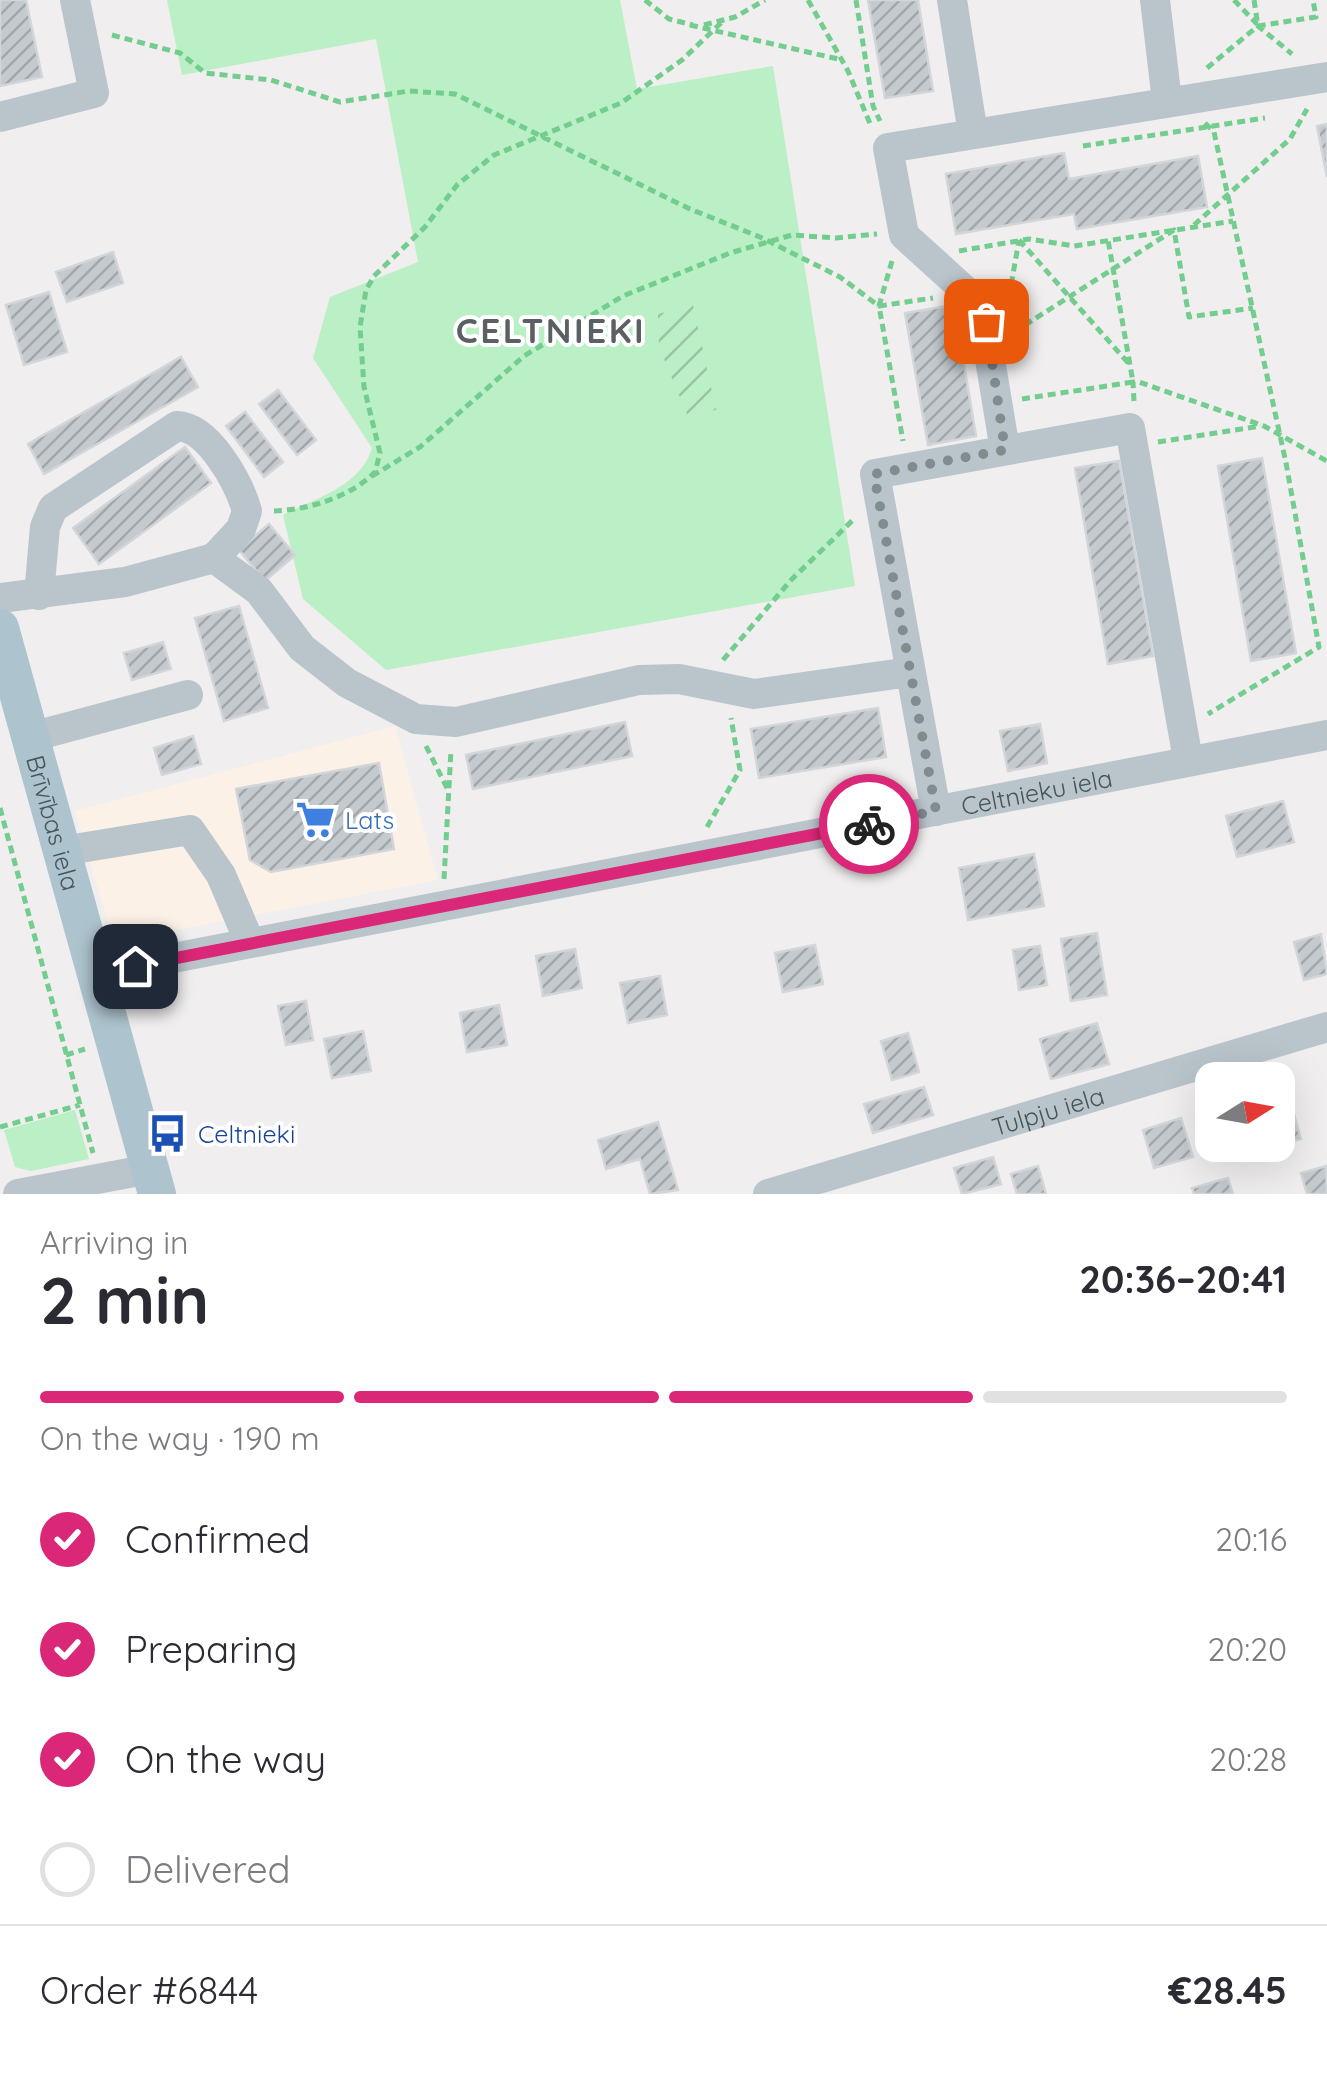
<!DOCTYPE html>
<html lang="en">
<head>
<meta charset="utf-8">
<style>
	:root { --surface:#fff; --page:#f7f7f7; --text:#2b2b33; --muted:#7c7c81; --line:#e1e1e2; --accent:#db2777 }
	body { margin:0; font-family:Quicksand,sans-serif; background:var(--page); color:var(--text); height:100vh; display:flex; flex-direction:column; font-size:38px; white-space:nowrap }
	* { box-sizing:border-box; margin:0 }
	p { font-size:32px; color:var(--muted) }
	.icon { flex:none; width:55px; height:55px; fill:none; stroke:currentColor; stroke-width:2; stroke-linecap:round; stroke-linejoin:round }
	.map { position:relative; height:1194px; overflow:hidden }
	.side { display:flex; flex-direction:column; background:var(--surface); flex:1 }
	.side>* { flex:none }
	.needle { width:65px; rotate:79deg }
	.controls { position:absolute; left:1195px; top:1062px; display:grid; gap:20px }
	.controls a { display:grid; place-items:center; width:100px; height:100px; border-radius:20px; background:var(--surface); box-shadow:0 10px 40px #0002; font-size:50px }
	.pin { position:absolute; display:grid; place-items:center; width:85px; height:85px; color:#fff; margin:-42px; border-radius:20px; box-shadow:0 5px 15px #0006 }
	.courier { position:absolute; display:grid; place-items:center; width:100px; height:100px; margin:-50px; border:8px solid #db2777; border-radius:50%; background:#fff; color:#222; box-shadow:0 2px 12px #0007 }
	.headline em { font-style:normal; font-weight:700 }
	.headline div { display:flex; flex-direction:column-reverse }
	.headline { display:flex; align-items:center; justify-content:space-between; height:170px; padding:0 40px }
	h1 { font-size:65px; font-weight:700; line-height:75px }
	.bar { display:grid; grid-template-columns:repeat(4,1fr); gap:15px 10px; align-content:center; height:120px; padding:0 40px }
	.bar i { height:12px; border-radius:8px; background:var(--line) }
	.bar .current { background:var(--accent) }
	.bar p { grid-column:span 4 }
	.line { display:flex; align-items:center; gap:25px; padding:0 40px; border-top:2px solid var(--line) }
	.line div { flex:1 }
	ol { padding:0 40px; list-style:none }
	li { display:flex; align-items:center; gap:30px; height:110px }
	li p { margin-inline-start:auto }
	li .icon { padding:10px; border-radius:50%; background:var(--accent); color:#fff; stroke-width:4 }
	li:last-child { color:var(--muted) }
	li i { width:55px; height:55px; border:5px solid var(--line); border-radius:50% }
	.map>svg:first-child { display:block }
	.commercial { fill:#fcf1e6 }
	.grass { fill:#bbefc5 }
	.garden { fill:url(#garden-furrows) }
	.building { fill:url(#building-hatch); stroke:#d2d5d9; stroke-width:2.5 }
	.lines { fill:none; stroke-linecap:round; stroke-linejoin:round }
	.path { stroke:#73cd8f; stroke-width:5; stroke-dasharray:8 5; stroke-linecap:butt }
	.minor { stroke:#b9c5cb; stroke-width:30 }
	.major { stroke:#adc3cd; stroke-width:38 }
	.done { stroke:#828b8e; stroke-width:10; stroke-dasharray:0 18 }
	.route { stroke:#db2777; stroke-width:12 }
	.labels { text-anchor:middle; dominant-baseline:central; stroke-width:8; stroke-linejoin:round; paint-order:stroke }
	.street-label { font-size:25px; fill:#46555b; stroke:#fff }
	.shop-label { font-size:25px; fill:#366cbe; stroke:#fff; text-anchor:start }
	.transit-label { font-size:25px; fill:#164399; stroke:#fff; text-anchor:start }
	.district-label { font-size:35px; font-weight:bold; letter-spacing:2.5px; fill:#5a6063; stroke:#fff }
</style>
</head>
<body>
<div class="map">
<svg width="1327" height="1194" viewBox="0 0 1327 1194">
	<defs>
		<pattern id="garden-furrows" width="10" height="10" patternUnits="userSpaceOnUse" patternTransform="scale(2.5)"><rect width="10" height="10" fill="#bbefc5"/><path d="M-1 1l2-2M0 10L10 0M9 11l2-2" fill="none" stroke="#9ac4a3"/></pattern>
		<pattern id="building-hatch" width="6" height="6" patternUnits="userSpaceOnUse" patternTransform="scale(2.5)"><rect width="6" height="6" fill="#c4cace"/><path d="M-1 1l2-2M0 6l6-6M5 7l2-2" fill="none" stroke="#a1a7aa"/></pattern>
	</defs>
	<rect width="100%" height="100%" fill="#f0eeee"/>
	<path class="commercial" d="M395 726 438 880 135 938 120 937 109 926 75 811Z"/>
	<path class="grass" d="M167 0H620L637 89 773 66 855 586 386 670 303 599 283 515C316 498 361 486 372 448L313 358 330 297 418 262 376 39 182 75Z
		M75 1110 89 1159 31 1171 15 1167 4 1130Z"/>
	<path class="garden" d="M693 305 716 410 687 414 659 347 658 314Z"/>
	<path class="building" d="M0 0H26L42 77 0 86Z
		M868 0H918L933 91 885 98Z
		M1327 124V177L1317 126Z
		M1064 153 1069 179 1198 156 1207 207 1077 229 1074 214 956 234 946 174Z
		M113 252 123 283 67 302 56 272Z
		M49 292 67 352 24 365 6 305Z
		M954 305 976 436 928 445 905 313Z
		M181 357 198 387 44 474 28 444Z
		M278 390 316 440 297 455 259 404Z
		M245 412 283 462 264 477 226 426Z
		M185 447 211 483 99 564 73 528Z
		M1262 458 1296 653 1251 661 1218 466Z
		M1119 461 1153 656 1108 664 1075 468Z
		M269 524 295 555 265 581 239 550Z
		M239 606 268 708 224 721 195 618Z
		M163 642 171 669 132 680 124 653Z
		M878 708 886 757 759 778 751 729Z
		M625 722 632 756 473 789 466 755Z
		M1040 724 1047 763 1008 771 1000 731Z
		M193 736 201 764 162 775 154 748Z
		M379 763 394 849 271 872 250 860 236 789Z
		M1283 801 1294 842 1237 857 1226 816Z
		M1034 854 1044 906 968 920 959 868Z
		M1097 933 1107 995 1071 1001 1061 939Z
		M1321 934 1327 974 1304 980 1294 942Z
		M815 945 823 984 783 992 775 953Z
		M1040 946 1047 985 1019 990 1013 950Z
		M575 949 582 988 543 996 536 956Z
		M660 976 667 1015 628 1023 620 983Z
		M306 1001 313 1040 286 1045 278 1006Z
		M499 1005 507 1045 467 1052 460 1013Z
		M1097 1023 1109 1064 1051 1079 1040 1039Z
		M363 1031 371 1071 332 1078 324 1039Z
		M908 1033 919 1072 892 1080 881 1041Z
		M924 1087 933 1115 873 1133 864 1104Z
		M1290 1100 1301 1139 1263 1150 1261 1145H1278V1104Z
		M1181 1118 1193 1157 1154 1168 1143 1130Z
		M658 1122 678 1190 650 1194 640 1159 606 1169 598 1140Z
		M993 1157 1001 1184 962 1194 954 1168Z
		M1038 1166 1046 1194H1017L1011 1174Z
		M1326 1166 1327 1194H1307L1301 1173Z
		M1228 1178 1233 1194H1194L1192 1188Z"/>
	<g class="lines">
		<path class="path" d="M645 0 669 19 693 25
			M808 0 848 71 871 126
			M856 0 873 106 880 121
			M1234 0 1257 24
			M1254 0 1258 26 1316 17 1313 0
			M690 25 838 59
			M704 25 735 17 765 0
			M112 35 180 53 205 73 271 80 340 102 409 91 455 94 690 209 760 237 840 277 879 306 933 298
			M1207 68 1258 26 1292 54
			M1205 123 1214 132 1286 463 1319 647 1208 714
			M1083 146 1265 118
			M1194 225 1290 139 1307 109
			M1019 240 1130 365
			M959 251 1029 239 1074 246 1233 221
			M892 261 879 306 903 441
			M1009 297 1019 240
			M1014 332 1174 230 1189 317 1253 308
			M1022 399 1133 382 1108 240
			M1134 401 1133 382H1139L1264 426 1327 461
			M1158 442 1261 426
			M372 476 420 447 524 356 623 296 730 253 792 235 836 238 877 234
			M274 511C307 510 351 497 375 472L380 453 364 387 360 327 366 290 374 276 425 227 457 185 494 155 621 103 682 60 722 22
			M723 660 791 580 855 518
			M426 746 448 790
			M0 808 93 1153
			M707 827 740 770 731 718
			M444 879 451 750
			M66 1055 85 1049
			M0 1127 80 1105"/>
		<g class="minor">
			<path d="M952 0 973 134"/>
			<path d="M1155 0 1167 101"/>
			<path d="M0 117 94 93 75 0"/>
			<path d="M1005 450 981 305 904 235 888 148 1327 77"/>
			<path d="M39 595 45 527 53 508 177 426C209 427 239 483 247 511L241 529 214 558"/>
			<path d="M0 598 125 582 214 558 259 591 302 648 347 683 416 719 456 722 639 680 679 679 754 694 910 672"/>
			<path d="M31 737 188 695"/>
			<path d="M936 811 875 474 1130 428 1188 760"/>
			<path d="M62 851 190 830 221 875 250 943"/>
			<path id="s1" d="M96 973 1327 735"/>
			<path d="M18 1194 150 1169"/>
			<path id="s2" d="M768 1194 1327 1027"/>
		</g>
		<path class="major" id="s3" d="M0 628 157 1194"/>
	</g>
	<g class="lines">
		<path class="done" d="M869 824 936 811 874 474 1005 450 986 321"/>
		<path class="route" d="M135 966 869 824"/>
	</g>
	<defs>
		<symbol id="supermarket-bare" viewBox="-9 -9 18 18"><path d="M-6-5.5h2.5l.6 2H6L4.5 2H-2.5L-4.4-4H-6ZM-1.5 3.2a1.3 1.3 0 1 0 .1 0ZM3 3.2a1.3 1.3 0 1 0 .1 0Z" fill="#3f7fe0" stroke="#fff" stroke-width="2.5" paint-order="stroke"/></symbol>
		<symbol id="bus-bare" viewBox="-9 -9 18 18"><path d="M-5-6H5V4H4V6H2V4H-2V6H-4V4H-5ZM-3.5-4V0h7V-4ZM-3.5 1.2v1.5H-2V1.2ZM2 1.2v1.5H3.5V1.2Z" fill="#1a4fb4" stroke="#fff" stroke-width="2.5" paint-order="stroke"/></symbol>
	</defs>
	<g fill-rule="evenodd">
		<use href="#supermarket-bare" x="288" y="792" width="55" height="55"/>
		<use href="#bus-bare" x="140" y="1106" width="55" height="55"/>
	</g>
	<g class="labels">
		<g class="street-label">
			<text stroke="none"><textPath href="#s1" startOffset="958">Celtnieku iela</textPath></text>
			<text stroke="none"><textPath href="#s3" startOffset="202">Brīvības iela</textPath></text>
			<text stroke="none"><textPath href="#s2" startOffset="292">Tulpju iela</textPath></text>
		</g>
		<g class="shop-label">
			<text x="345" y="819">Lats</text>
		</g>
		<g class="transit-label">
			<text x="198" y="1133">Celtnieki</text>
		</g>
		<g class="district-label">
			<text x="551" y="330">CELTNIEKI</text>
		</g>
	</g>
</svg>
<div class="controls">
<a><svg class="needle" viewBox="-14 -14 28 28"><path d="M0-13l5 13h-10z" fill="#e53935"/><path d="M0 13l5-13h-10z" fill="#7c7c81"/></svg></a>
</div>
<div class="pin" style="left:986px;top:321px;background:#ea580c"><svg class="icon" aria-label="bag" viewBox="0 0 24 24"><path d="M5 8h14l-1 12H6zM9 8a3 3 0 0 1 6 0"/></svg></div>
<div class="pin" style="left:135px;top:966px;background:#1f2937"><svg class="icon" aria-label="home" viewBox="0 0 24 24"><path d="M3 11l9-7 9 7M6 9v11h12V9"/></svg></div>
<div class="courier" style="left:869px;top:824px"><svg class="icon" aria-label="bike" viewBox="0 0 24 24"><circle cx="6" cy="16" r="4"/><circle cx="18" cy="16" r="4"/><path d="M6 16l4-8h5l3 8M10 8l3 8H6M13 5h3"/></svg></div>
</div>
<section class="side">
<div class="headline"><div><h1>2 min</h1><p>Arriving in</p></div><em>20:36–20:41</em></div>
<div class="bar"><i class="current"></i><i class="current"></i><i class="current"></i><i></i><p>On the way · 190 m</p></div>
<ol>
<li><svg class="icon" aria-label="check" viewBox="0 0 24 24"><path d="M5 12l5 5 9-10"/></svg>Confirmed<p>20:16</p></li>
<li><svg class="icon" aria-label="check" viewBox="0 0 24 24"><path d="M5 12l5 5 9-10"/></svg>Preparing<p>20:20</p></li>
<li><svg class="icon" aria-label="check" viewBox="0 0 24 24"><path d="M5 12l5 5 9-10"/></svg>On the way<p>20:28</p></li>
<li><i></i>Delivered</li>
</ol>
<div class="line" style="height:130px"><div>Order #6844</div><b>€28.45</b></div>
</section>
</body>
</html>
